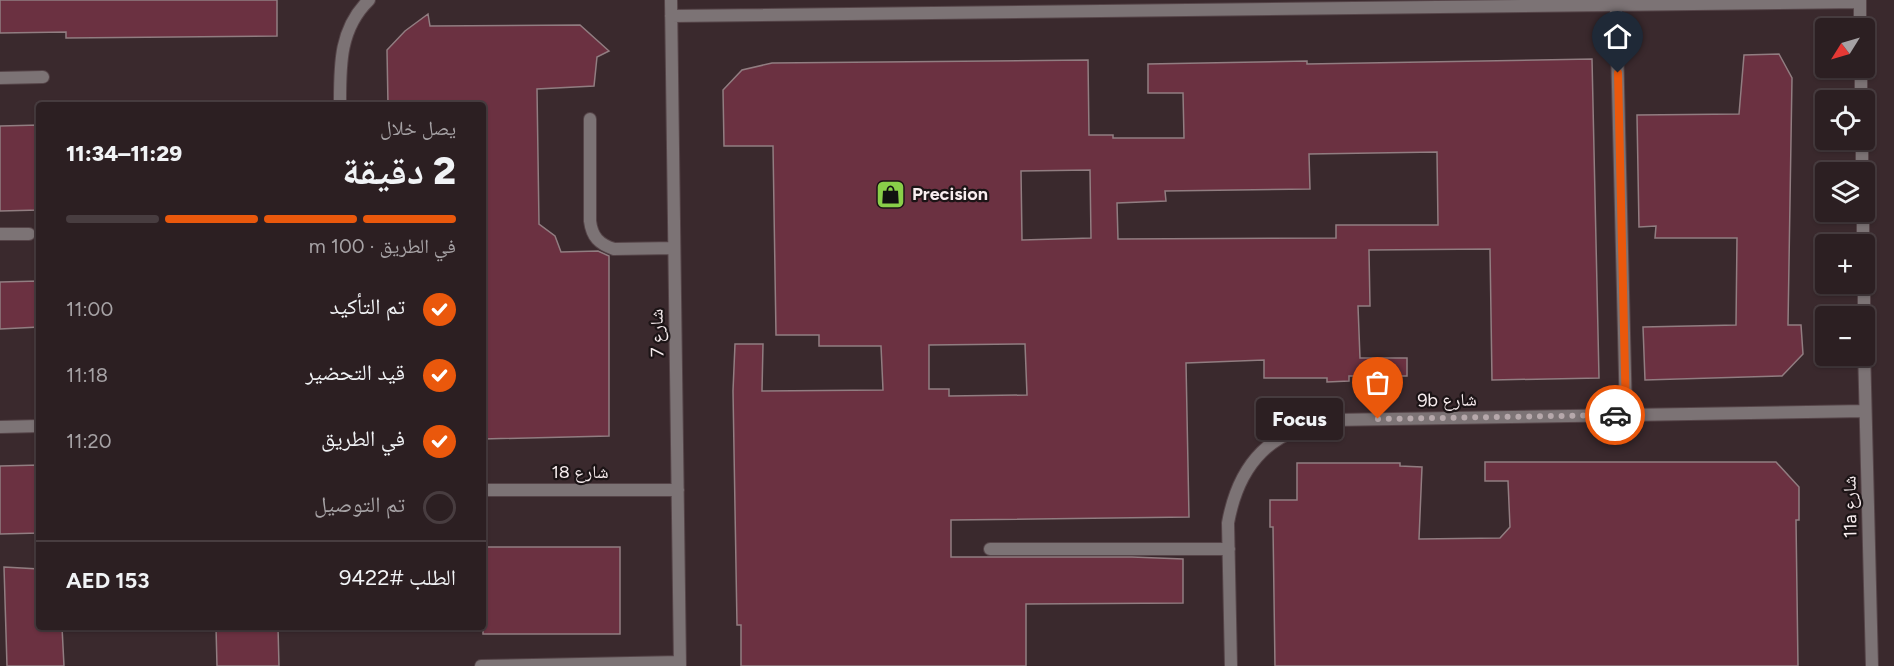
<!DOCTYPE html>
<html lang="ar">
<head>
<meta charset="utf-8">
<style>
	:root { --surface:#2c1f22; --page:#382c2f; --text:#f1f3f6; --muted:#a6a2a5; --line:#483d40; --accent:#ea580c }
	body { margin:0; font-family:Figtree,"Noto Naskh Arabic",sans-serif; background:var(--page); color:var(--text); direction:rtl; height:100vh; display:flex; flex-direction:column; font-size:22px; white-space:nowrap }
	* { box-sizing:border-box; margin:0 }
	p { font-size:20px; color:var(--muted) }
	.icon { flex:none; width:33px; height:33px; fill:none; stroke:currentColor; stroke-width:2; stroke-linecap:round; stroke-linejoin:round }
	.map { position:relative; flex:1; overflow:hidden; direction:ltr }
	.drawer { position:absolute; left:36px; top:102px; width:450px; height:528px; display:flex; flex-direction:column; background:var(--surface); border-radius:6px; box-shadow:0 2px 4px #0004,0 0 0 2px var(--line); direction:rtl }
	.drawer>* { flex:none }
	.needle { width:39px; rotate:233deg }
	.tools { position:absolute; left:1815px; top:18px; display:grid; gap:12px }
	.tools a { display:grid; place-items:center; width:60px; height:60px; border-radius:6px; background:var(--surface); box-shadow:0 2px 4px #0004,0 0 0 2px var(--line); font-size:30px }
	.pin { position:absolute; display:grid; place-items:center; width:51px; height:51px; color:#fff; margin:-62px -26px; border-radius:50% 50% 50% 0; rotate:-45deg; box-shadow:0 0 6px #0007 }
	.pin .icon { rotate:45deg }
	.courier { position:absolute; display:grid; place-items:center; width:60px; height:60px; margin:-30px; border:4px solid #ea580c; border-radius:50%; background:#fff; color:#222; box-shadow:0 2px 8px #0007 }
	.bubble { position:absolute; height:42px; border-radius:6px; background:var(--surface); box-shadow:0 2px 4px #0004,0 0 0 2px var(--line); font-size:20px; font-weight:800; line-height:42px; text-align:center; direction:rtl }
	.overview em { font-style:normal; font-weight:800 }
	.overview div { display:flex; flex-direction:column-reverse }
	.overview { display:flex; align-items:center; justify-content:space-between; height:102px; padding:0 30px }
	h1 { font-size:39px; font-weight:800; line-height:45px }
	.bar { display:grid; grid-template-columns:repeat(4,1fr); gap:9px 6px; align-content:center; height:72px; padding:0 30px }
	.bar i { height:8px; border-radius:4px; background:var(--line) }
	.bar .on { background:var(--accent) }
	.bar p { grid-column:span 4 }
	.line { display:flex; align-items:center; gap:15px; padding:0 30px; border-top:2px solid var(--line) }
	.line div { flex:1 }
	ol { padding:0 30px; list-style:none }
	li { display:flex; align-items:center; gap:18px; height:66px }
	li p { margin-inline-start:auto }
	li .icon { padding:6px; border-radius:50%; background:var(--accent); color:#fff; stroke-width:4 }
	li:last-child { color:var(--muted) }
	li i { width:33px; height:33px; border:3px solid var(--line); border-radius:50% }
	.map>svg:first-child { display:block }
	.building { fill:#6b3141; stroke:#917d81; stroke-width:1.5; fill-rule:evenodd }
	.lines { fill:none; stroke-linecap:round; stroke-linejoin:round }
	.service-casing { stroke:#554448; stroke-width:14 }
	.service { stroke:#7c7375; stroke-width:12 }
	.done { stroke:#b6a8ab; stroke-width:6; stroke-dasharray:0 10.8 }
	.route { stroke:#ea580c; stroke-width:8 }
	.labels { text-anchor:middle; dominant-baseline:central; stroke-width:4.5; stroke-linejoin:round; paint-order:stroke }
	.poi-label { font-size:18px; font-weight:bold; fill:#f8edef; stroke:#1c1416; text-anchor:start }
	.street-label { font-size:18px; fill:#f8edef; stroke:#1c1416 }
</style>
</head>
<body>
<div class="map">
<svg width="1894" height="666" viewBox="0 0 1894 666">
	<rect width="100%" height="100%" fill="#3a292d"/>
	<path class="building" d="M0 0H277V36L66 38V32L0 33Z
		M428 14 430 26 580 25 609 51 597 57 594 86 537 89 539 224 555 236 561 252 598 251 609 256V436L483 439V105H388L387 50 405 31Z
		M1779 54 1792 78 1788 325H1801L1803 354 1782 376 1645 380 1643 327 1736 325 1737 238H1655L1656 226 1639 227 1637 115 1739 114 1744 55Z
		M1592 59 1599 378 1492 380 1490 249 1369 250 1370 306H1358L1360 358H1407V376H1349V381L1327 382V378H1264V360L1186 363 1189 517 951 520V557H1132L1183 559V603L1026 604V666H741V625H737L733 391 735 344H763L762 391 883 390 881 346H819V335H776L773 146H724L723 90 742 70 772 63 1088 60 1089 135H1113V138H1184L1183 93H1148V64L1307 61V64ZM1437 152 1438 225H1336V238L1118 239 1117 203 1166 201 1165 191 1310 189 1309 154ZM1090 170 1091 238 1022 240 1021 171ZM1025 344 1027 395 949 396V389H929V345Z
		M39 125V210L0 211V126Z
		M39 281V327L0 329V282Z
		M1485 462H1776L1799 487V520H1796L1798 666H1275L1273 527H1270V500H1297V463H1400V466L1422 467 1419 539 1500 538 1510 527 1508 481H1485Z
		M39 465V533L0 534V466Z
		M483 547H620V634H483Z
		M4 567 39 569V627H62L64 666H7Z
		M216 627H278L279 666H217Z"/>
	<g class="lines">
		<defs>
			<path id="service" d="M671 0 680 666
				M1860 0V28
				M1616 5 1626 415
				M671 16 1860 2
				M1861 68V100
				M0 78 43 77
				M340 105C340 66 339 29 369 0
				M590 119V221C592 237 599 244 614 249L674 248
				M1862 140V172
				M1863 212V244
				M0 234H29
				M1864 284V316
				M1864 347 1872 666
				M0 427 39 426
				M483 490H678
				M990 549H1229
				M481 666 680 662
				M1231 666 1228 523C1239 462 1272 429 1333 420L1865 411"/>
		</defs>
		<use href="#service" class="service-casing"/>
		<use href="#service" class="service"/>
	</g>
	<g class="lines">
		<path class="done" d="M1378 419 1615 415"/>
		<path class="route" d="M1615 415H1626L1618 73"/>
	</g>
	<defs>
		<symbol id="shop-square" viewBox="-11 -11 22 22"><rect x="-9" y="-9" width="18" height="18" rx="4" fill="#89cf49" stroke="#1c1416"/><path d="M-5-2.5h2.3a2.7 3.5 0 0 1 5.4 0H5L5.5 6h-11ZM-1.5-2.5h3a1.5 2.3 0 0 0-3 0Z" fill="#111"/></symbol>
	</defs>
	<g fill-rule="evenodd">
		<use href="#shop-square" x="874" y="178" width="33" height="33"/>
	</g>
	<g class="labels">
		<g class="poi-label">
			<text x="912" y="194">Precision</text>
		</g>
		<g class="street-label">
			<text transform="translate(657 333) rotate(-91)">شارع 7</text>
			<text transform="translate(1447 400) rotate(-1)">9b شارع</text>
			<text x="580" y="472">شارع 18</text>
			<text transform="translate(1850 507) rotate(-91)">11a شارع</text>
		</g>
	</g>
</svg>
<div class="tools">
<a><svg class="needle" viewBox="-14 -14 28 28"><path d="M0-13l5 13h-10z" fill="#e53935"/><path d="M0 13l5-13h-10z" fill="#a6a2a5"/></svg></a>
<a><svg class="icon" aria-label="locate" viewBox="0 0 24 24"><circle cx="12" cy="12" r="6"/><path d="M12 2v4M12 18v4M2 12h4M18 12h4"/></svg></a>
<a><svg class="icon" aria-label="layers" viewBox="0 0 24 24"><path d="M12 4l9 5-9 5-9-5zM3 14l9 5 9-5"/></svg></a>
<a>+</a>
<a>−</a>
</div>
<div class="pin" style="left:1378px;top:419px;background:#ea580c"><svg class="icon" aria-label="bag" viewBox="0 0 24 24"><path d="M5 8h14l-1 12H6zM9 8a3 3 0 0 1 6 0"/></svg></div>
<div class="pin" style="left:1618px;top:73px;background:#1f2937"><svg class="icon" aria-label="home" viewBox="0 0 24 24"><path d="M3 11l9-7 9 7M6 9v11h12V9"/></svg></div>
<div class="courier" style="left:1615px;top:415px"><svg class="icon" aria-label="car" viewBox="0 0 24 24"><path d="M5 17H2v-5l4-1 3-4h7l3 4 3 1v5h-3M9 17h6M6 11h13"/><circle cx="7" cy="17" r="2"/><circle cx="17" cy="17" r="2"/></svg></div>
<div class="bubble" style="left:1256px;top:398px;width:87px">Focus</div>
<section class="drawer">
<div class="overview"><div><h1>2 دقيقة</h1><p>يصل خلال</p></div><em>11:29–11:34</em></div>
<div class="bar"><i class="on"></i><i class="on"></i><i class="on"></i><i></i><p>في الطريق · 100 m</p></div>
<ol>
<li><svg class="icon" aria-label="check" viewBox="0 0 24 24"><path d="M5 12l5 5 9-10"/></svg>تم التأكيد<p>11:00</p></li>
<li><svg class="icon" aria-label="check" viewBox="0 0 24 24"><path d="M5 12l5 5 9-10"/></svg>قيد التحضير<p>11:18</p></li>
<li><svg class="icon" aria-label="check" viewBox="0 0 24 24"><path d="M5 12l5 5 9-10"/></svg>في الطريق<p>11:20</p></li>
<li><i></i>تم التوصيل</li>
</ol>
<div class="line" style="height:78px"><div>الطلب #9422</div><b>AED 153</b></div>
</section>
</div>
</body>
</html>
